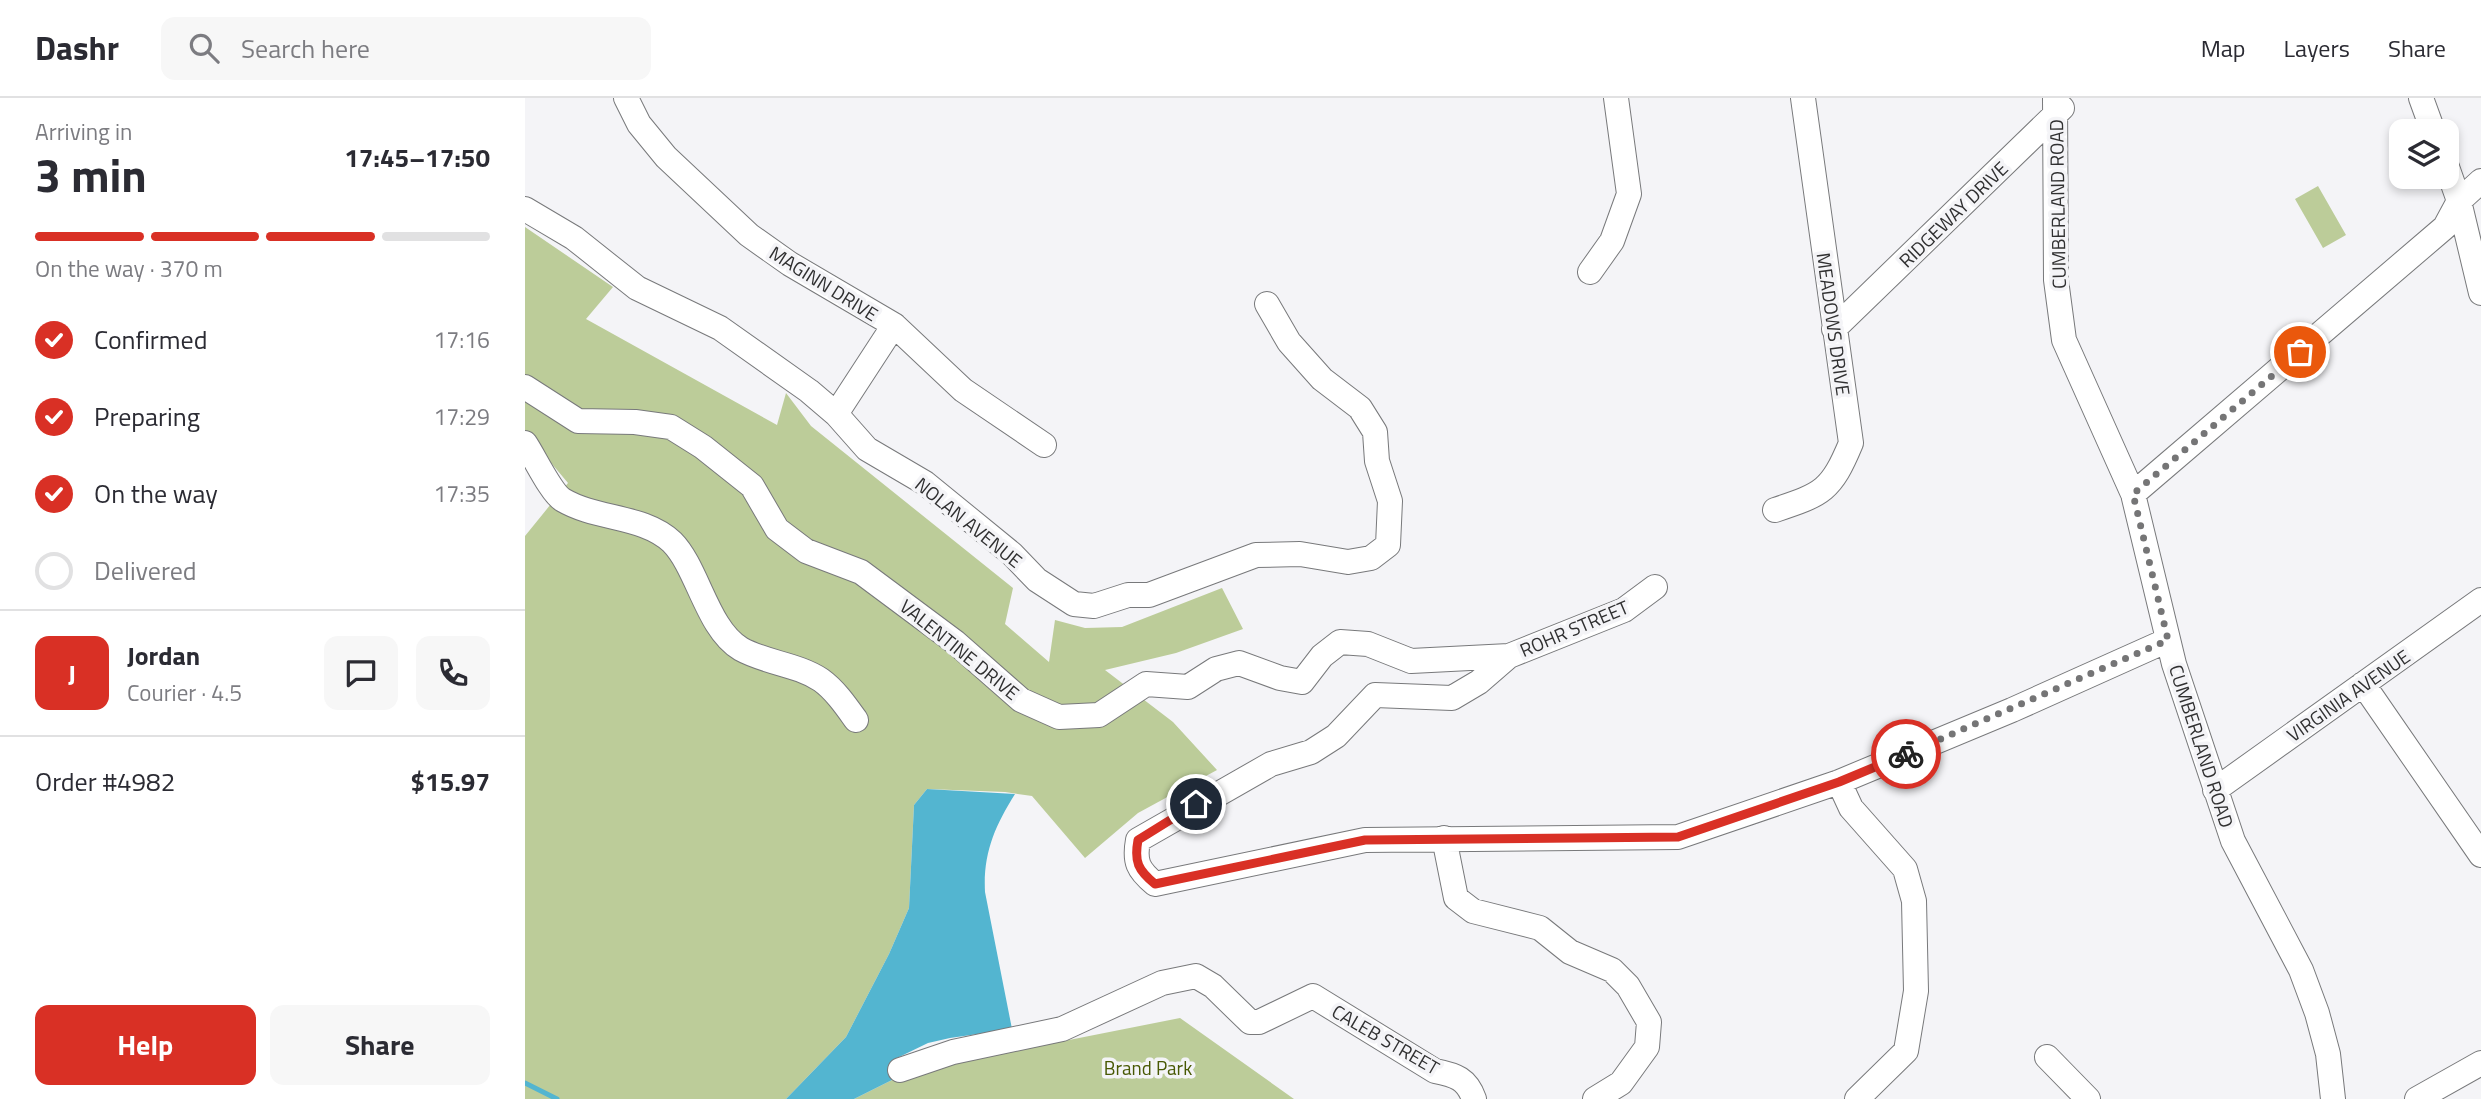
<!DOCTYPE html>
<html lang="en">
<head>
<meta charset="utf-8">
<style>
	:root { --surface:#fff; --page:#f7f7f7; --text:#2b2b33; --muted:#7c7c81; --line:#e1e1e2; --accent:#d93025 }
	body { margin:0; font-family:"Titillium Web",sans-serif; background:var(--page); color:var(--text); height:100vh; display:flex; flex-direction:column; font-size:26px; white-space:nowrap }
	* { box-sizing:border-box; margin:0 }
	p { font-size:23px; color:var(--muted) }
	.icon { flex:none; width:38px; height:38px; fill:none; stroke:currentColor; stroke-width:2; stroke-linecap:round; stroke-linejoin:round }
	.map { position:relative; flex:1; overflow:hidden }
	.side { display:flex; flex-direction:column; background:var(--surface); width:525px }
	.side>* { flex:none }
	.tools { position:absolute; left:1864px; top:21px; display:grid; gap:14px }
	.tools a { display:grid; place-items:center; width:70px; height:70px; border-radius:14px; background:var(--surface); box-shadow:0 4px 10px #0003; font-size:35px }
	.pin { position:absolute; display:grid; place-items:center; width:60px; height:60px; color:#fff; margin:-30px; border:4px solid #fff; border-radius:50%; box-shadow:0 2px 7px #0007 }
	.courier { position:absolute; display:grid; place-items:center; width:70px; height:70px; margin:-35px; border:5px solid #d93025; border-radius:50%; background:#fff; color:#222; box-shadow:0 2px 9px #0007 }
	.head em { font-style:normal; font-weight:700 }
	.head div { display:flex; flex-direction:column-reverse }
	.head { display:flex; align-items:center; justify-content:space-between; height:119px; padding:0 35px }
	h1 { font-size:46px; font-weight:700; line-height:52px }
	.bar { display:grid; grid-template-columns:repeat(4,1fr); gap:10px 7px; align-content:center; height:84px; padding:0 35px }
	.bar i { height:9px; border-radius:5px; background:var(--line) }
	.bar .active { background:var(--accent) }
	.bar p { grid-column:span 4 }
	.line { display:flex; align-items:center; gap:18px; padding:0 35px; border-top:2px solid var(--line) }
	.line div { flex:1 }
	.round { display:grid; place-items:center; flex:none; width:74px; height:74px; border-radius:14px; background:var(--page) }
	ol { padding:0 35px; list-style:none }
	li { display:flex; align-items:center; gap:21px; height:77px }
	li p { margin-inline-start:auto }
	li .icon { padding:7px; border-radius:50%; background:var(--accent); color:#fff; stroke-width:4 }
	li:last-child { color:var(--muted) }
	li i { width:38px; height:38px; border:4px solid var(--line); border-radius:50% }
	.primary-button { display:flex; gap:14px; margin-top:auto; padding:14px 35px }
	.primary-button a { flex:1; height:80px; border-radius:14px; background:var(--accent); color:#fff; font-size:28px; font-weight:700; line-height:80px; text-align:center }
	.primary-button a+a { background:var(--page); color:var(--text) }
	header { display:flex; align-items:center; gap:42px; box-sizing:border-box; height:98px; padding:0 35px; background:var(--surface); border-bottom:2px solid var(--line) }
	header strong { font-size:33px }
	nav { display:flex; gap:38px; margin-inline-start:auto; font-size:24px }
	.search { width:490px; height:63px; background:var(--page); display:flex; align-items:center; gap:18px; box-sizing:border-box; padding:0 24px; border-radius:14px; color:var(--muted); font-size:26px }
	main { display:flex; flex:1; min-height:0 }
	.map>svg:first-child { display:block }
	.green { fill:#bccc99 }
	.water { fill:#53b5d0 }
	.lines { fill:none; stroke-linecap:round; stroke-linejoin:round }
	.stream { stroke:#53b5d0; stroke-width:5 }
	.minor-casing { stroke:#78797b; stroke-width:26 }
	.minor { stroke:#fff; stroke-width:24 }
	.done { stroke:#757576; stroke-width:7; stroke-dasharray:0 12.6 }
	.route { stroke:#d93025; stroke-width:9 }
	.labels { text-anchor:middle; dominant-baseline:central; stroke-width:7; stroke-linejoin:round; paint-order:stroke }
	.street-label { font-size:19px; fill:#303031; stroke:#f4f4f7 }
	.park-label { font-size:19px; fill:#485904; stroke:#f4f4f7 }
</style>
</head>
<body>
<header>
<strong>Dashr</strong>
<div class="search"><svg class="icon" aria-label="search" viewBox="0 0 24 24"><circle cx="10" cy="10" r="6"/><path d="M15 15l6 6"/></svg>Search here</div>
<nav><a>Map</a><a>Layers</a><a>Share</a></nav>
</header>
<main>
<section class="side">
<div class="head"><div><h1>3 min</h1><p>Arriving in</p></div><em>17:45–17:50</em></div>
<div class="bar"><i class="active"></i><i class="active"></i><i class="active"></i><i></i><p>On the way · 370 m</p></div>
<ol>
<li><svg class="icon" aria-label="check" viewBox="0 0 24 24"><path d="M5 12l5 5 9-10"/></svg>Confirmed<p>17:16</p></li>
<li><svg class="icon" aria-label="check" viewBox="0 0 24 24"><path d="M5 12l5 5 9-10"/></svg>Preparing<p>17:29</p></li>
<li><svg class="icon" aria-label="check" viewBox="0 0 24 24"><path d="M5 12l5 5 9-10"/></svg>On the way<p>17:35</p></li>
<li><i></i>Delivered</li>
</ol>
<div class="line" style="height:126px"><b class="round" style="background:var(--accent);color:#fff">J</b><div><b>Jordan</b><p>Courier · 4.5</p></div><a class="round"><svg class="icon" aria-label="chat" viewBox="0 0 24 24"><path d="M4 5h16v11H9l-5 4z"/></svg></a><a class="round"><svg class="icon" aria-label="phone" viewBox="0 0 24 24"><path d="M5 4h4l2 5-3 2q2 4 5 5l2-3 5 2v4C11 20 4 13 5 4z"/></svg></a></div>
<div class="line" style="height:91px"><div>Order #4982</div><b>$15.97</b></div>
<div class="primary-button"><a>Help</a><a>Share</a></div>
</section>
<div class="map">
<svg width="1956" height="1001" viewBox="0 0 1956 1001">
	<rect width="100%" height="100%" fill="#f4f4f7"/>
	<path class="green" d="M1793 88 1821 137 1798 150 1770 101Z
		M0 129 88 189 61 221 252 327 261 295 286 328 488 490 480 526 524 564 530 522 560 530 597 529 697 490 718 531 651 555 580 572 648 624 692 672 613 715 560 760 507 698 480 694 402 691 389 707 384 810 364 856 321 939 261 1001H0V438L43 385 0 334Z
		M655 920 769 1001H329L373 979 413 968Z"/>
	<path class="water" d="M402 691 490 696C470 728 458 755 460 794L487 931 425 940 403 945 370 961 373 979 329 1001H261L321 939 364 856 384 810 389 707Z"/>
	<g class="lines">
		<path class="stream" d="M0 985 32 1001"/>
		<defs>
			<path id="minor" d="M101 0 114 26 141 59 224 137 265 166 369 227 438 292 519 347
				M1530 0 1531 182 1539 242 1608 396 1649 566 1708 743 1776 872 1792 915 1803 956 1808 1001
				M1896 0 1908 33
				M1922 69 1934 103 1956 195
				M0 111 49 140 112 190 195 230 284 293 311 316 342 351 400 385 487 456 512 482 549 506 569 508 603 497H624L731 457 775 456 823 464 846 460 863 447 865 403 852 363 850 334 835 310 797 281 764 244 742 206
				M1065 174 1087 143 1104 96 1091 0
				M1309 231 1537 10
				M0 289 53 323 110 324 146 329 178 349 227 388 252 431 281 453 336 474 430 544 496 602 534 619 574 617 621 586 663 589 691 571 714 565 755 580 777 584 797 558 815 544 843 546 886 563 984 558
				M311 316 369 227
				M0 345C9 358 26 395 38 402 72 422 118 417 147 444 173 470 182 531 216 551 241 565 272 566 296 582 310 592 321 608 331 622
				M1608 396 1920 129 1934 103 1956 83
				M1250 412C1298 396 1306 393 1326 345L1278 0
				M1130 489 1099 512 984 558 954 584 927 600 850 597 811 638 786 654 746 666 613 742C609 764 613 772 630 786L840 742 1153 739 1314 684 1487 612 1643 542
				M1838 586 1956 757
				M1314 684 1326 710 1380 771 1389 803 1391 893 1381 953 1332 1001
				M1690 692 1956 502
				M919 740 931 800 948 813 1015 830 1045 854 1087 872 1103 888 1124 924 1122 949 1096 985 1070 1001
				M1522 959 1563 1001
				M375 972 428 954 537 931 637 885 671 878 688 888 725 924H734L788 898 910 973C931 977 942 981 949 1001
				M1892 1001 1956 965"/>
		</defs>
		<use href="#minor" class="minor-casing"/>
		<use href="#minor" class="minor"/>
	</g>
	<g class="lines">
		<path class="done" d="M1381 656 1643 542 1608 396 1775 254"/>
		<path class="route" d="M671 706 613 742C609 764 613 772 630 786L840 742 1153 739 1314 684 1381 656"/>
	</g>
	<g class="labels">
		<g class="street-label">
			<text transform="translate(1532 106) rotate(-91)">CUMBERLAND ROAD</text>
			<text transform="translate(1428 116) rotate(-44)">RIDGEWAY DRIVE</text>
			<text transform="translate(299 185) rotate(32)">MAGINN DRIVE</text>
			<text transform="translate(1309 226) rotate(82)">MEADOWS DRIVE</text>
			<text transform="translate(444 424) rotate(39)">NOLAN AVENUE</text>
			<text transform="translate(1049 530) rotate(-23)">ROHR STREET</text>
			<text transform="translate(435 551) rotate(39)">VALENTINE DRIVE</text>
			<text transform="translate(1823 597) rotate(-35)">VIRGINIA AVENUE</text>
			<text transform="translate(1677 648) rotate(72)">CUMBERLAND ROAD</text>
			<text transform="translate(861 941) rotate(30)">CALEB STREET</text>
		</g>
		<g class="park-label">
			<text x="623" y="969">Brand Park</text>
		</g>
	</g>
</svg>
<div class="tools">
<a><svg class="icon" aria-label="layers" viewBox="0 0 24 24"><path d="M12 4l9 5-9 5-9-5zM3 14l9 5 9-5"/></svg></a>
</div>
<div class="pin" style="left:1775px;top:254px;background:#ea580c"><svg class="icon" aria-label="bag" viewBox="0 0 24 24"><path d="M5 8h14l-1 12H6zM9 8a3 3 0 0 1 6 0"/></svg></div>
<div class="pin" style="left:671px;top:706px;background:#1f2937"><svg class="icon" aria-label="home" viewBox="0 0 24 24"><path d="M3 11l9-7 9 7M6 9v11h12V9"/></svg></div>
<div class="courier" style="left:1381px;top:656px"><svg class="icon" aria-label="bike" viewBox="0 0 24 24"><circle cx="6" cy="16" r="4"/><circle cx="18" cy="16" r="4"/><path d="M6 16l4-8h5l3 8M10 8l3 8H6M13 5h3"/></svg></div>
</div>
</main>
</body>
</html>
